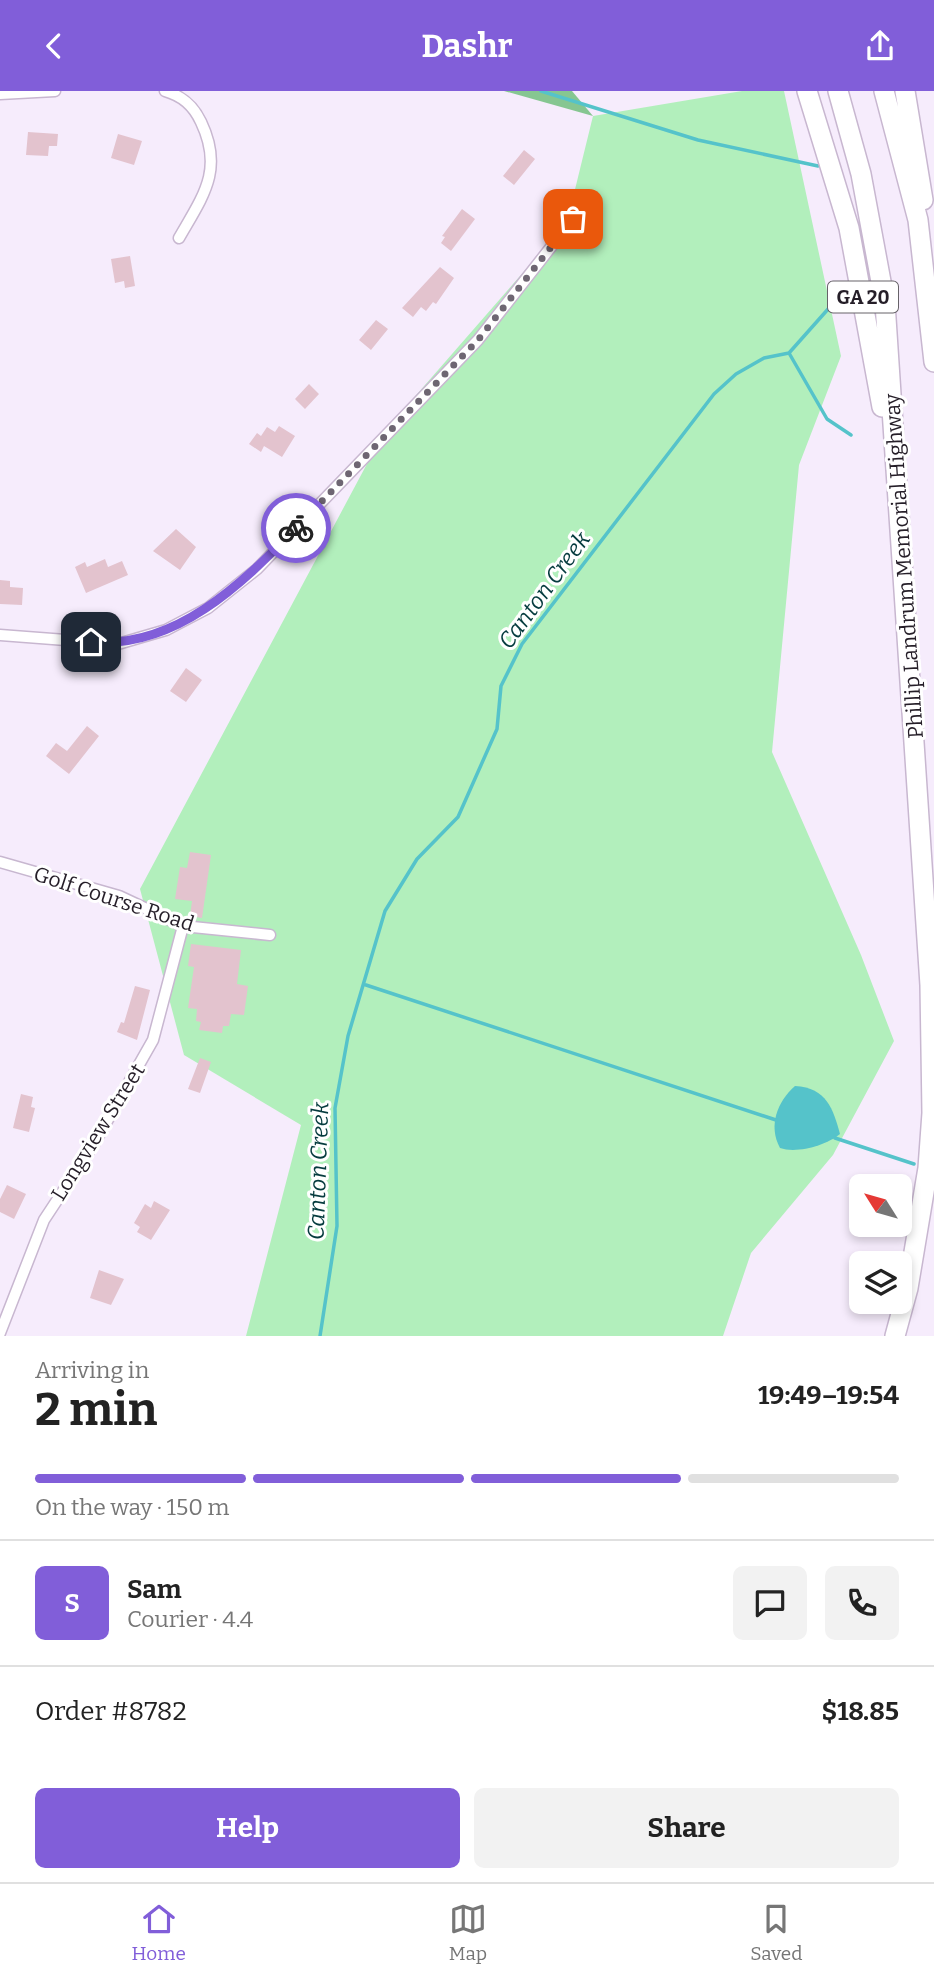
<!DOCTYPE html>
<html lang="en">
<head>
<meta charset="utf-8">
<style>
	:root { --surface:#fff; --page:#f2f2f2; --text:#222; --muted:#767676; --line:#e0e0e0; --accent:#815ed9 }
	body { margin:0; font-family:Bitter,serif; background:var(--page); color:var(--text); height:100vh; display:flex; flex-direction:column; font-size:26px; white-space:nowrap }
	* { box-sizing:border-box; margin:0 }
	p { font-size:23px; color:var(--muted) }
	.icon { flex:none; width:38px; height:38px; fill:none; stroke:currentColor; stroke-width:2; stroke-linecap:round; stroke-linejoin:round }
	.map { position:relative; height:1245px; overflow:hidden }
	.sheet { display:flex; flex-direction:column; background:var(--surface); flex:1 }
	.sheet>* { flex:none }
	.needle { width:46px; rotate:307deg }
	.controls { position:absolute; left:849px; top:1083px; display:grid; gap:14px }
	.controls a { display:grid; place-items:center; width:63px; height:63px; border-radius:10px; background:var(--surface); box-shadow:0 4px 10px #0003; font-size:35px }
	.pin { position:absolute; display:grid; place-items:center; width:60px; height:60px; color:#fff; margin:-30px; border-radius:14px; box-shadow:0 4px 10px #0006 }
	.courier { position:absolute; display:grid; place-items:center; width:70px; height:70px; margin:-35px; border:5px solid #815ed9; border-radius:50%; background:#fff; color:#222; box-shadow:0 2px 9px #0007 }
	.head em { font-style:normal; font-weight:700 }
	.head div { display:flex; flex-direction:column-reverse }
	.head { display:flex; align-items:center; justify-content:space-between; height:119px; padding:0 35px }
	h1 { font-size:46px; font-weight:700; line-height:52px }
	.bar { display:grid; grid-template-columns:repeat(4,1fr); gap:10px 7px; align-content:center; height:84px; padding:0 35px }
	.bar i { height:9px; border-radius:5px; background:var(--line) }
	.bar .active { background:var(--accent) }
	.bar p { grid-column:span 4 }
	.line { display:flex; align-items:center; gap:18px; padding:0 35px; border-top:2px solid var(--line) }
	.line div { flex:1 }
	.round { display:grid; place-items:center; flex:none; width:74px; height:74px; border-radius:10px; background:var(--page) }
	.cta { display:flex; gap:14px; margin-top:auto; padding:14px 35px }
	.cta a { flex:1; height:80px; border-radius:10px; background:var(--accent); color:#fff; font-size:28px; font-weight:700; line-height:80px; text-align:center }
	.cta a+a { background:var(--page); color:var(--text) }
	header { display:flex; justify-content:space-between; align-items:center; height:91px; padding:0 35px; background:var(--accent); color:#fff; font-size:32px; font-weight:700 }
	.tab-bar { display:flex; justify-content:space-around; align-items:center; height:98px; border-top:2px solid var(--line); background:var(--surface); font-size:19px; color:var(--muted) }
	.tab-bar a { display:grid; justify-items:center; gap:4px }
	.tab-bar .active { color:var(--accent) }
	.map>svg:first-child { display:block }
	.green { fill:#b2efbc }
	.forest { fill:#86c691 }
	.water { fill:#55c3ca }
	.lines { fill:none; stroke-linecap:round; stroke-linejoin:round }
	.stream { stroke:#55c3ca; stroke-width:3.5 }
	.building { fill:#e3c3ce }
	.street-casing { stroke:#c8b7d0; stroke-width:13 }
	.highway-casing { stroke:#c8b7d0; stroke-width:22 }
	.street { stroke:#fff; stroke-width:10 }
	.highway { stroke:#fff; stroke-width:19 }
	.done { stroke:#6e6672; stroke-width:7; stroke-dasharray:0 12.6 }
	.route { stroke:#815ed9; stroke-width:9 }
	.labels { text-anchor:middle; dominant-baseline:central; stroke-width:6; stroke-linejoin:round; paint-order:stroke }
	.shield { fill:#fff; stroke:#666268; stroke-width:2 }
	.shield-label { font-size:19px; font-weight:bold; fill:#251e28 }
	.street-label { font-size:21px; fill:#251e28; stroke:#fff }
	.water-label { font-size:23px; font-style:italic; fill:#053b3e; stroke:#fff }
</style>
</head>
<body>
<header><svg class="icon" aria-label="back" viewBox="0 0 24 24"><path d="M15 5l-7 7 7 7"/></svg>Dashr<svg class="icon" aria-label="share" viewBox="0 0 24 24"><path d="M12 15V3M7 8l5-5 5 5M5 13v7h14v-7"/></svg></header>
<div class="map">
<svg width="934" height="1245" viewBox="0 0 934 1245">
	<rect width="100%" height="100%" fill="#f6ecfc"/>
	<path class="green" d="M742 0H784L841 265 799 374 772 661 861 864 894 950 833 1064 751 1162 723 1245H246L301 1034 184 964 140 798 384 341 567 131 593 25Z"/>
	<path class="forest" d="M504 0H572L593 25Z"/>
	<path class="water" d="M795 995C827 997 833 1018 840 1043 827 1054 797 1063 780 1057 768 1035 777 1011 795 995Z"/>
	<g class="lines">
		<path class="stream" d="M541 0 698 49 818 75
			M789 262 827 328 851 344
			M366 894 776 1029
			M835 1047 914 1073
			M320 1245 337 1135 335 1017 348 945 385 820 417 768 458 726 497 638 501 595 522 553 714 303 736 283 764 267 789 262 837 208"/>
	</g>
	<path class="building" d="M28 41 58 43 57 55H49L48 65 26 64Z
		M118 43 142 50 134 74 111 67Z
		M524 59 535 68 514 94 503 85Z
		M462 118 475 128 451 160 441 152 445 146 442 145Z
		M130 165 135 195 125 197 124 190 115 192 111 168Z
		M440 176 454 187 436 213 433 211 426 220 421 216 413 226 402 217Z
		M376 229 388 238 371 259 359 249Z
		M309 293 319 303 305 318 295 308Z
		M279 335 295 345 282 366 264 355 261 361 249 353 257 342 261 345 267 336 275 341Z
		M176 438 196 456 180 479 153 460Z
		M105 468 108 476 122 470 128 484 86 502 75 476 85 471 87 476Z
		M0 489 10 490V496L23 497 22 514 0 513Z
		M186 577 202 589 186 611 170 600Z
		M87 635 99 645 69 683 46 665 56 652 67 660Z
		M190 761 211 764 202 827 190 825 192 810 175 808 180 776 187 777Z
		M191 853 241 859 237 893 248 895 244 924 231 923 229 935H223L222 942 199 939 201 931 196 930 197 918 188 917 194 876 188 875Z
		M135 895 150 899 137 949 117 941 121 931 124 932Z
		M200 967 211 971 200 1002 188 998Z
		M21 1003 33 1006 31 1016 35 1017 29 1041 13 1037Z
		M7 1094 26 1103 14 1128 0 1121V1108Z
		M154 1110 170 1119 151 1149 137 1141 140 1136 134 1132 145 1113 151 1117Z
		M99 1179 124 1188 111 1214 90 1207Z"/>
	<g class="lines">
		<defs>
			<path id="street" d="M165 0C182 5 193 14 201 31 224 79 203 105 179 147
				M0 3 55 0
				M0 544 118 553 166 539 208 517 257 478 478 249 573 128
				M0 771 119 805 183 835 270 844
				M0 1242 44 1129 94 1053 153 949 183 835"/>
			<path id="highway" d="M807 0 849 137 882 316
				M838 0 861 83 885 212 930 894 932 1022 928 1077 908 1197 895 1245
				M884 0 918 129 934 271
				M905 0 923 109"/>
		</defs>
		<use href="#street" class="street-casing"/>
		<use href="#highway" class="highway-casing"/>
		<use href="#street" class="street"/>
		<use href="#highway" class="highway"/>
	</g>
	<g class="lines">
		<path class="done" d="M296 437 478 249 573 128"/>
		<path class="route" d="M91 551C175 558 241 494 296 437"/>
	</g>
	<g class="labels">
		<rect class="shield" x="828" y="190.5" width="70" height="31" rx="5"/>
		<g class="shield-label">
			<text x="863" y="206">GA 20</text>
		</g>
		<g class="street-label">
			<text transform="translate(904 475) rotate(-94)">Phillip Landrum Memorial Highway</text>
			<text transform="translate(114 808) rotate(18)">Golf Course Road</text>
			<text transform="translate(98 1041) rotate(-58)">Longview Street</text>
		</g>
		<g class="water-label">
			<text transform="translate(544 499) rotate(-54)">Canton Creek</text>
			<text transform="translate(318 1080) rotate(-88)">Canton Creek</text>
		</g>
	</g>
</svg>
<div class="controls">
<a><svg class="needle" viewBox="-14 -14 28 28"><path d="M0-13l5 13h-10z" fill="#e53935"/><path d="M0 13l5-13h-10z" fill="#767676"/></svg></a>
<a><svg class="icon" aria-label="layers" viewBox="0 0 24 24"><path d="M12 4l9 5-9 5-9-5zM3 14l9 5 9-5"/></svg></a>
</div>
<div class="pin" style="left:573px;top:128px;background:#ea580c"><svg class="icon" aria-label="bag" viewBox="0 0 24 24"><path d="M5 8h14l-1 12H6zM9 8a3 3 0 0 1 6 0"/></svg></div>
<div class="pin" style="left:91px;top:551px;background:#1f2937"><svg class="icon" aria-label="home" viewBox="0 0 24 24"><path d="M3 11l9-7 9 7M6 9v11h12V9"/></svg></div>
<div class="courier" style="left:296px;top:437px"><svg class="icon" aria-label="bike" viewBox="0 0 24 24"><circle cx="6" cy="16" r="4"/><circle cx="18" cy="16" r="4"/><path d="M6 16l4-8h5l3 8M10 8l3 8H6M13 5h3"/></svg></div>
</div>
<section class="sheet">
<div class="head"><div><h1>2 min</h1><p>Arriving in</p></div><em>19:49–19:54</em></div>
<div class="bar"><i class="active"></i><i class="active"></i><i class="active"></i><i></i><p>On the way · 150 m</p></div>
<div class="line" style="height:126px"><b class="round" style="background:var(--accent);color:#fff">S</b><div><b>Sam</b><p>Courier · 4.4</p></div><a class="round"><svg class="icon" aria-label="chat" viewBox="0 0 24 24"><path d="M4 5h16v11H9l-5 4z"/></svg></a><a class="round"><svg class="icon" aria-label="phone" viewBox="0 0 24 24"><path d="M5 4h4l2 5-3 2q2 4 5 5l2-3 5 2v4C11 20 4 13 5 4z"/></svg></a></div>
<div class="line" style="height:91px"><div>Order #8782</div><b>$18.85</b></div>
<div class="cta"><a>Help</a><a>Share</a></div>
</section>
<nav class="tab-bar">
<a class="active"><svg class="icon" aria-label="home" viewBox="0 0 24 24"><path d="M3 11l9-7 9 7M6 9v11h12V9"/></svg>Home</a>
<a><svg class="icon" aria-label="map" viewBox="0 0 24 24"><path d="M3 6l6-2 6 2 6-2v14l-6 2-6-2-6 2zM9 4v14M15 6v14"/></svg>Map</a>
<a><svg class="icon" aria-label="saved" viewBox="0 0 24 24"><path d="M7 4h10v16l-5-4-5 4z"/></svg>Saved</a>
</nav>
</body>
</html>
